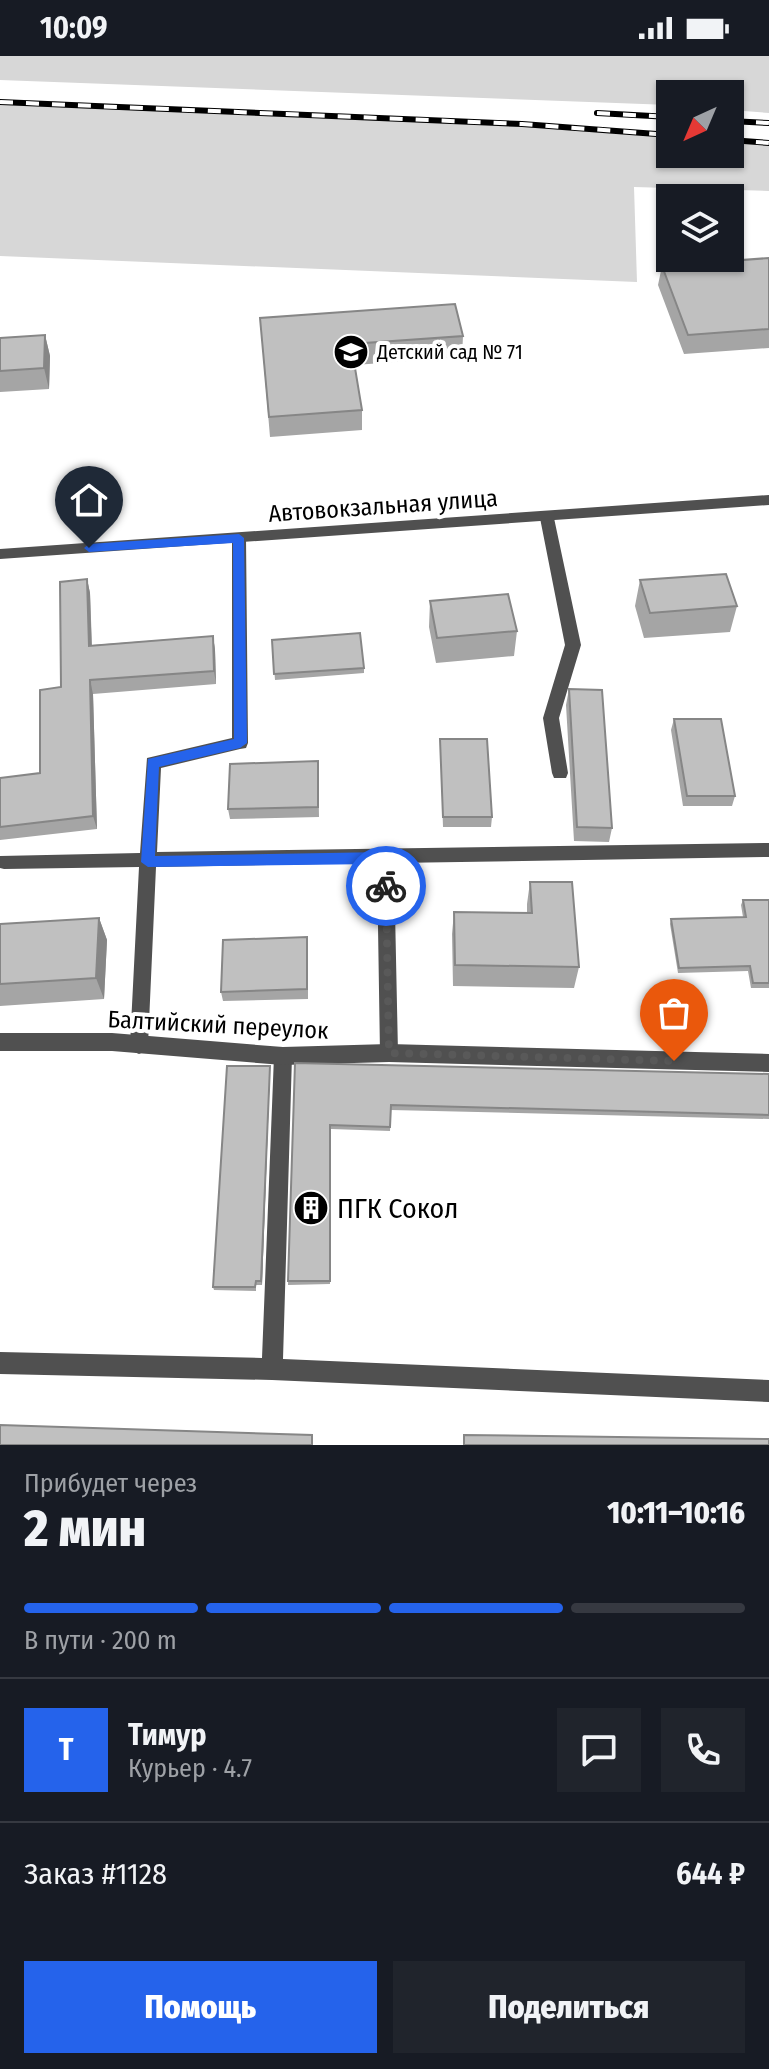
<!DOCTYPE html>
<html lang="ru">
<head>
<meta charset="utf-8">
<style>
	:root { --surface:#171b24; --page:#20242c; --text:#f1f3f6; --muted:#9ea1a6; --line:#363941; --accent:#2563eb }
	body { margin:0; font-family:"Fira Sans Condensed",sans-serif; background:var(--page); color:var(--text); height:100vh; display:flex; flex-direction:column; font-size:30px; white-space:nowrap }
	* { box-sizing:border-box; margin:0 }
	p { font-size:26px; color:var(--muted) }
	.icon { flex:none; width:44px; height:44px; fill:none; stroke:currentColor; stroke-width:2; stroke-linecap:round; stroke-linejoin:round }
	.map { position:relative; height:1389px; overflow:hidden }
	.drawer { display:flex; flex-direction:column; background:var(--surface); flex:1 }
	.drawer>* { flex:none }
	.needle { width:52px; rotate:224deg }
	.buttons { position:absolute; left:656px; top:24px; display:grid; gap:16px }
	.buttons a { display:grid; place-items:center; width:88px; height:88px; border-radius:0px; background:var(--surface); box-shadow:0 2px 6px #0004; font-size:40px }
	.pin { position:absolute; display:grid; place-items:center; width:68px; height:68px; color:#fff; margin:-82px -34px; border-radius:50% 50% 50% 0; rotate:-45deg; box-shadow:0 0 8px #0007 }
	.pin .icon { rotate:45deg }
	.courier { position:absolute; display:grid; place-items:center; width:80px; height:80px; margin:-40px; border:6px solid #2563eb; border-radius:50%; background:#fff; color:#222; box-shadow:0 2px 10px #0007 }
	.overview em { font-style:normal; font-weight:800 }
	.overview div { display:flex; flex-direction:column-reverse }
	.overview { display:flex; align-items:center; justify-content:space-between; height:136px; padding:0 24px }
	h1 { font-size:52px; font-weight:800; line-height:60px }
	.bar { display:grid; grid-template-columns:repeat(4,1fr); gap:12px 8px; align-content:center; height:96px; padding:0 24px }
	.bar i { height:10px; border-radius:6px; background:var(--line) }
	.bar .active { background:var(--accent) }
	.bar p { grid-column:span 4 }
	.line { display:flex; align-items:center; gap:20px; padding:0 24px; border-top:2px solid var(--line) }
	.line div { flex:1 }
	.round { display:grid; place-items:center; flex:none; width:84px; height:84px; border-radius:0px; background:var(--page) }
	.action { display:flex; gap:16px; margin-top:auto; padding:16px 24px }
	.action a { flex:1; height:92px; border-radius:0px; background:var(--accent); color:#fff; font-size:32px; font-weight:800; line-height:92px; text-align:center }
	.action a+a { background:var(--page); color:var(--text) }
	.status { display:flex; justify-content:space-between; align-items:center; height:56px; padding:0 40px; background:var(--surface); direction:ltr }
	.status svg { height:22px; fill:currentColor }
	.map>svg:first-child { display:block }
	.green { fill:#d7d7d7 }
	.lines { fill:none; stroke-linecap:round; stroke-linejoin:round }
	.service { fill:#505050; fill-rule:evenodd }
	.minor { fill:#505050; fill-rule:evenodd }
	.tertiary { fill:#505050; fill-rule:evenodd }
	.rail-casing { stroke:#000; stroke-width:6 }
	.rail { stroke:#fff; stroke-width:4; stroke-dasharray:13; stroke-linecap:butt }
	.wall { fill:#a5a5a5 }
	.shaded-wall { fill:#868686 }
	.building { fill:#c0c0c0; stroke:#868686; stroke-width:2 }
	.route { fill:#2563eb }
	.done { stroke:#595959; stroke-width:8; stroke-dasharray:0 14.4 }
	.labels { text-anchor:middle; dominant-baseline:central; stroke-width:8; stroke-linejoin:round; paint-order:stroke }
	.far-poi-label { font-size:20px; fill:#000; stroke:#fff; text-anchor:start }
	.street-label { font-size:24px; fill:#000; stroke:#fff }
	.near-poi-label { font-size:28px; fill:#000; stroke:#fff; text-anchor:start }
</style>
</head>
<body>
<div class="status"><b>10:09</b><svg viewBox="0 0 49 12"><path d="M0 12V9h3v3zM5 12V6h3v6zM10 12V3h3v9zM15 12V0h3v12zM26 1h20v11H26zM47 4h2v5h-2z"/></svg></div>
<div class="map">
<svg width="769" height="1389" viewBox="0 0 769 1389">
	<rect width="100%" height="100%" fill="#fff"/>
	<path class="green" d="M0 0H769V57L730 54V38H670V49L0 24Z
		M0 47 652 76 670 77V98H730V82L769 85V135L634 131 637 226 0 200Z"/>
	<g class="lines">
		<path class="service" d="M547 457 554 462 581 589 559 662 568 717 566 722H554L552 717 543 662 565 589 540 462Z
			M239 477 246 482 248 687 246 692 240 693 161 712 157 796 769 787V801L394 807 398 997 396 1003 389 1006 382 1003 380 997 377 807 156 811 148 989 146 995 139 998 132 995 130 989 139 811 4 813 0 812V800L140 797 147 702 232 682V482Z
			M283 991 290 994 292 1000 283 1303 769 1324V1346L272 1324 0 1318V1296L262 1302 274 1000 276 994Z"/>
		<path class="minor" d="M0 977H112L283 991 389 988 769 998V1016L389 1006 283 1009 112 995H0Z"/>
		<path class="tertiary" d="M769 439V449L0 503V493Z"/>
		<defs>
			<path id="rail" d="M0 46 522 68 670 79
				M597 57 670 61
				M730 65 769 67
				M730 84 769 87"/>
		</defs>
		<use href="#rail" class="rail-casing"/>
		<use href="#rail" class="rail"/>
	</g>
	<path class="wall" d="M769 202V292L684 298 658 229 662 210Z
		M260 262 463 280 462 301 355 309 362 354V374L270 381Z
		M45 279 50 300 49 333 0 336V282Z
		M87 523 90 537 92 589 213 580 215 594 216 628 93 638 97 773 0 784V722L40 717Z
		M640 524 737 550 730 576 644 582 635 550Z
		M430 545 517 575 514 600 436 607 429 571Z
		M272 584 364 612V617L275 624Z
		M569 633 612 772 609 786 574 785 566 649Z
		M674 663 735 740 732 750H683L671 674Z
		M440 683 492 761 491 771H443Z
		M318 705 319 761 230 763 228 753Z
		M530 826 579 911 574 932 453 930 452 878 454 856 527 857V848Z
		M743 844H769V932H751L748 915 678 917 670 868 671 863 743 861 741 849Z
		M99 862 107 884 104 943 0 950V868Z
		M308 891V943L223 945 221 936Z
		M295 1007 769 1018V1063L391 1054 390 1075 331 1073 330 1228 288 1229Z
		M270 1010 262 1229H256V1235L214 1234 213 1231Z"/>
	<path class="shaded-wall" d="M45 279 50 300 49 333 44 312Z
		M87 523 90 537 92 603 89 590Z
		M213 580 215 594 216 628 214 615Z
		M90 624 93 638 97 773 93 760Z
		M99 862 107 884 104 943 96 922Z
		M270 1010V1014L262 1229 261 1225Z"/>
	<path class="building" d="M769 202V273L688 279 662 210Z
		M455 248 463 280 351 288 362 354 269 361 260 262Z
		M45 279 44 312 0 315V282Z
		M726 518 737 550 650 557 640 524Z
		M87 523 89 590 213 580 214 615 90 624 93 760 0 771V722L40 717V634L61 631 60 526Z
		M508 538 517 575 437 582 430 545Z
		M360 577 364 612 274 618 272 584Z
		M569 633 602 634 612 772 577 771Z
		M674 663H721L735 740H687Z
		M440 683H487L492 761H443Z
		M318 705V751L228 753 230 708Z
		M530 826H572L579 911 455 909 454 856 532 857Z
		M743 844H769V927H753L750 910 679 912 671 863 746 861Z
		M99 862 96 922 0 928V868Z
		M307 881V933L221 936 223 884Z
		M295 1007 769 1018V1059L391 1049 390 1071 330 1069V1225H288Z
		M227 1010H270L261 1225H256L255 1231H213Z
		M0 1369 312 1379V1389H0Z
		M464 1379 769 1383V1389H464Z"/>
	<path class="route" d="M239 478 244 482 247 687 240 692 159 711 155 800 385 796 392 802 391 834H381L378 808 148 811 141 806 148 703 234 683 233 487 89 496 84 492 89 488Z"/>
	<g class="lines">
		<path class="done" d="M386 830 389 997 674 1005"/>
	</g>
	<defs>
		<symbol id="school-disc" viewBox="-11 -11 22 22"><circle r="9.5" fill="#000" stroke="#fff"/><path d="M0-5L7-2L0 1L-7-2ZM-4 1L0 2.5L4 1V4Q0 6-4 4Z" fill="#fff"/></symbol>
		<symbol id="building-disc" viewBox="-11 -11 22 22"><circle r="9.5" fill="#000" stroke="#fff"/><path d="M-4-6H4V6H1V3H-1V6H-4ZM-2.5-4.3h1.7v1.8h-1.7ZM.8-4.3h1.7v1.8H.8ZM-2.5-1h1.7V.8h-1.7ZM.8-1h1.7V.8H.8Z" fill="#fff"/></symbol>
	</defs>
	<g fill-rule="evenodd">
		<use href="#school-disc" x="331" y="276" width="40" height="40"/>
		<use href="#building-disc" x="291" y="1132" width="40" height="40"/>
	</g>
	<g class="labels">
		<g class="far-poi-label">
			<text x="377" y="296">Детский сад № 71</text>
		</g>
		<g class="street-label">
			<text transform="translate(383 450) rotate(-4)">Автовокзальная улица</text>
			<text transform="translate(218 969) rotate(3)">Балтийский переулок</text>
		</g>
		<g class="near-poi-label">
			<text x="337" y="1152">ПГК Сокол</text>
		</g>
	</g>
</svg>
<div class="buttons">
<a><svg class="needle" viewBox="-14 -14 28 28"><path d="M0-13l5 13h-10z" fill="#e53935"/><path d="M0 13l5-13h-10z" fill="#9ea1a6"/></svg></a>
<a><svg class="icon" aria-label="layers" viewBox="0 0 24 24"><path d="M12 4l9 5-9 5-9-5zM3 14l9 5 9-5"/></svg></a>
</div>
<div class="pin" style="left:674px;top:1005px;background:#ea580c"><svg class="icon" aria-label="bag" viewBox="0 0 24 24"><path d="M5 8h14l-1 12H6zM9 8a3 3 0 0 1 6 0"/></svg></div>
<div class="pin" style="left:89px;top:492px;background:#1f2937"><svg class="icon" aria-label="home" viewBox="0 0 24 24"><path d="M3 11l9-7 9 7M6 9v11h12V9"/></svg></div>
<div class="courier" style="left:386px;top:830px"><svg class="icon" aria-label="bike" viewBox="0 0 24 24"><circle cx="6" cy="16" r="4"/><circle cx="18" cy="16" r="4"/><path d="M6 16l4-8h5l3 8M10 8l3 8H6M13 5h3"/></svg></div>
</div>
<section class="drawer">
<div class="overview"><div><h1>2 мин</h1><p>Прибудет через</p></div><em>10:11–10:16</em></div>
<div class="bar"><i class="active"></i><i class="active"></i><i class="active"></i><i></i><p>В пути · 200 m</p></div>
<div class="line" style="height:144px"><b class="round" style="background:var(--accent);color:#fff">Т</b><div><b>Тимур</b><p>Курьер · 4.7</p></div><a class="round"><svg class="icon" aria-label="chat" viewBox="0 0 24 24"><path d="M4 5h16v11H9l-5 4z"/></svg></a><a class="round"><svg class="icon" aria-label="phone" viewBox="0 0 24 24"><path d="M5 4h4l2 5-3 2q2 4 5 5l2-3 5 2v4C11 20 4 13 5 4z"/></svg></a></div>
<div class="line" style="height:104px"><div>Заказ #1128</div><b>644 ₽</b></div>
<div class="action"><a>Помощь</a><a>Поделиться</a></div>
</section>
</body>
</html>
